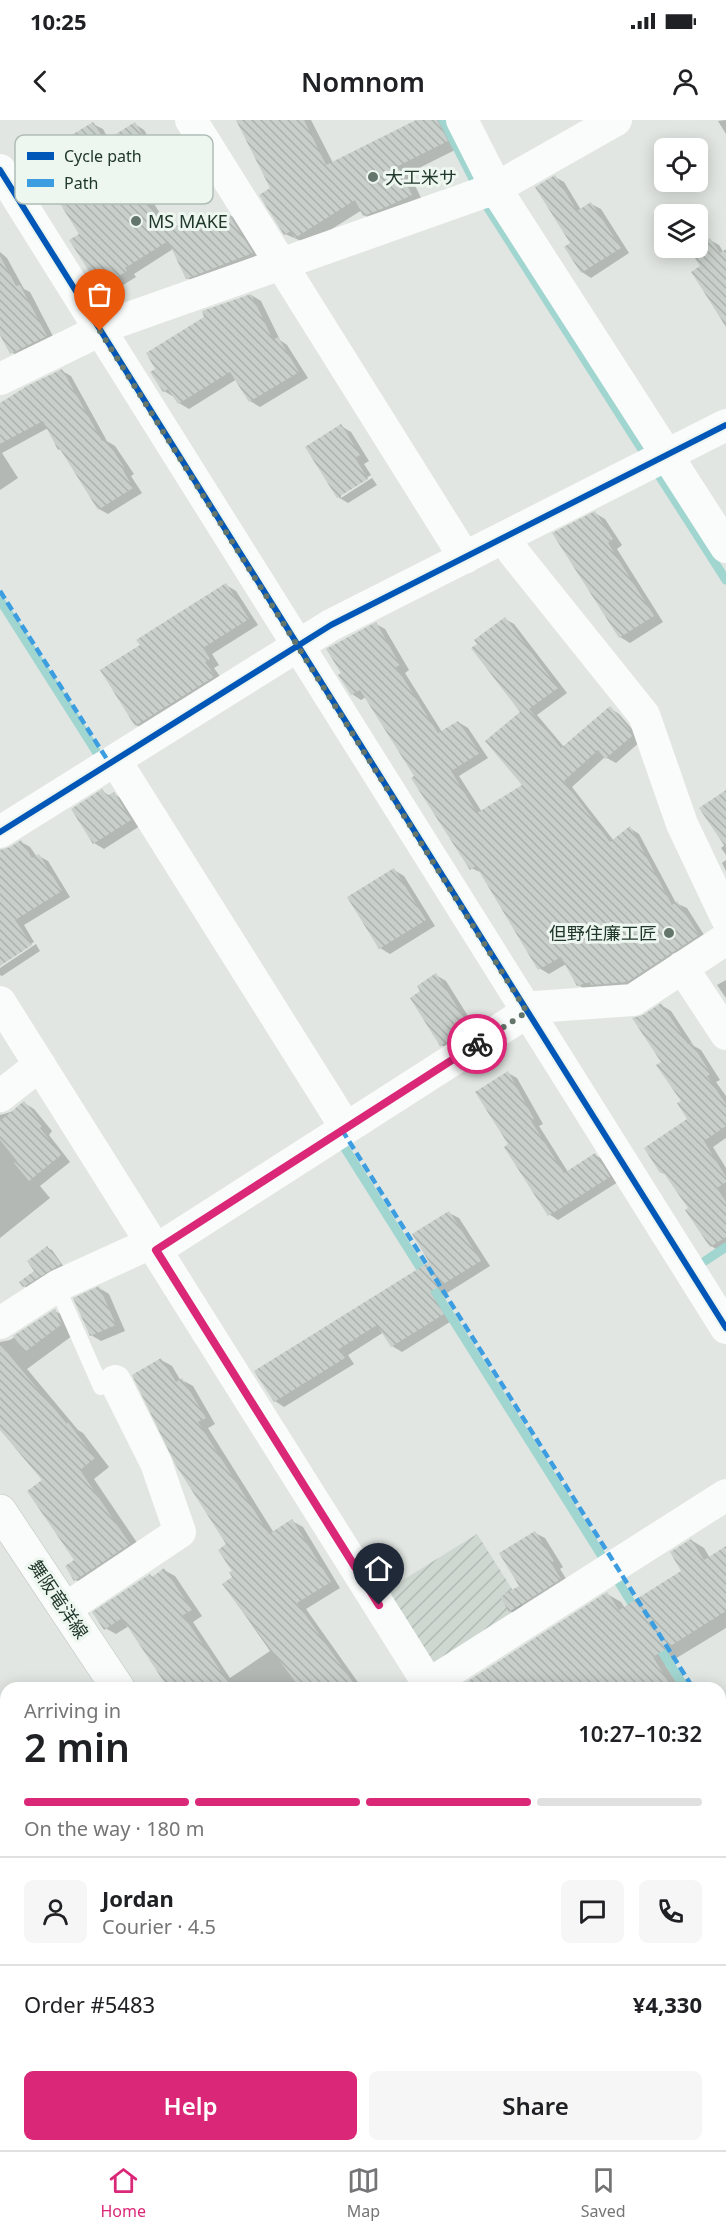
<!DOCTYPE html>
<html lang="en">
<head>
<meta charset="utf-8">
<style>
	:root { --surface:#fff; --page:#f6f6f6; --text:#202124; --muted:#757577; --line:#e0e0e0; --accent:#db2777 }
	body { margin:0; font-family:"Noto Sans","Noto Sans JP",sans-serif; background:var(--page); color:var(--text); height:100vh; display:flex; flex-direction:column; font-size:22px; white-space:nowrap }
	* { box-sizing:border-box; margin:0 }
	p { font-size:20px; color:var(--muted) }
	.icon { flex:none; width:33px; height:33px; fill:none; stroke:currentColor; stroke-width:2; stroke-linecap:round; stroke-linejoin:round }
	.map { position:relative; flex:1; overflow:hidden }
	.sheet { position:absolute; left:0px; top:1562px; width:726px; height:470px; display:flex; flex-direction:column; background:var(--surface); border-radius:18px 18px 0 0; box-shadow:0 3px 15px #0003 }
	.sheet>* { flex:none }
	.buttons { position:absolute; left:654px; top:18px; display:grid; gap:12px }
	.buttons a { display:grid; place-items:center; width:54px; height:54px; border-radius:9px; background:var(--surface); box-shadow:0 3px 15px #0003; font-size:30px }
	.pin { position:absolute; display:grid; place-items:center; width:51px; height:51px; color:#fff; margin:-62px -26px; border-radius:50% 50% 50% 0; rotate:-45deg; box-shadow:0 0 6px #0007 }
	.pin .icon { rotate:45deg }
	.courier { position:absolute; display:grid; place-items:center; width:60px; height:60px; margin:-30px; border:4px solid #db2777; border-radius:50%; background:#fff; color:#222; box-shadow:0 2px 8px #0007 }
	.summary em { font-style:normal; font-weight:600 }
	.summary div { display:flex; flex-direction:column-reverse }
	.summary { display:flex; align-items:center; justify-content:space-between; height:102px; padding:0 24px }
	h1 { font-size:39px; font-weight:600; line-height:45px }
	.bar { display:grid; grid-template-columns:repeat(4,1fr); gap:9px 6px; align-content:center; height:72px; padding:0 24px }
	.bar i { height:8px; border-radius:4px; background:var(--line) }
	.bar .active { background:var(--accent) }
	.bar p { grid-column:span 4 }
	.line { display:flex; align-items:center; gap:15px; padding:0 24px; border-top:2px solid var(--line) }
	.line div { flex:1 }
	.round { display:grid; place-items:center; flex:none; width:63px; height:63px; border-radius:9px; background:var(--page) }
	.primary-button { display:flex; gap:12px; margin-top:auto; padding:12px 24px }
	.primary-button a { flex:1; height:69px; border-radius:9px; background:var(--accent); color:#fff; font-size:24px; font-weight:600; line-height:69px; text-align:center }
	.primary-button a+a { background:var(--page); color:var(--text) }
	.status { display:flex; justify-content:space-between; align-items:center; height:42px; padding:0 30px; background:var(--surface); direction:ltr }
	.status svg { height:16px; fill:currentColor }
	header { display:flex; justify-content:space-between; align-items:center; height:78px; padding:0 24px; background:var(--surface); font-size:27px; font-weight:600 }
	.tabs { display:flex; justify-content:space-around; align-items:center; height:84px; border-top:2px solid var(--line); background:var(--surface); font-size:16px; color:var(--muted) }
	.tabs a { display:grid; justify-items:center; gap:3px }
	.tabs .active { color:var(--accent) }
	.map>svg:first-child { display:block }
	.industrial { fill:url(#industrial-furrows) }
	.shadow { fill:#0003 }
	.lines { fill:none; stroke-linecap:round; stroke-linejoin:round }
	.stream { stroke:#a1d5cf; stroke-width:9 }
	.building { fill:url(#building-back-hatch) }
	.secondary-casing { stroke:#bcc6c0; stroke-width:34 }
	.lane { stroke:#fafbfb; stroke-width:16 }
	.street { stroke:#fafbfb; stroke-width:32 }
	.secondary { stroke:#fafbfb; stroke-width:33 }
	.quiet { stroke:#3c9ee1; stroke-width:4.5; stroke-dasharray:9 4.5; stroke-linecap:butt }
	.cycleway-casing { stroke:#eef6f0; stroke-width:10 }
	.cycleway { stroke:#0057b8; stroke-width:6 }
	.done { stroke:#64756b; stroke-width:6; stroke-dasharray:0 10.8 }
	.route { stroke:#db2777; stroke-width:8 }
	.poi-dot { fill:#64756b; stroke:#eef6f0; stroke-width:2 }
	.labels { text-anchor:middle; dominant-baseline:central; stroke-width:6; stroke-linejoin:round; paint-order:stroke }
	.poi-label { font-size:18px; fill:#20382b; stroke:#eef6f0; text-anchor:start }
	.street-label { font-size:18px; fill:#20382b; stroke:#eef6f0 }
	.key { fill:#eef6f0; stroke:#b0bdb5; stroke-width:1.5 }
	.key-label { font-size:16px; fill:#20382b }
</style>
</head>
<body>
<div class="status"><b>10:25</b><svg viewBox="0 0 49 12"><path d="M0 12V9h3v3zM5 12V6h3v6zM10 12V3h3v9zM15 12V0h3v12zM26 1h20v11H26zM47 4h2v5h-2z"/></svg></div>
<header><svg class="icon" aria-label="back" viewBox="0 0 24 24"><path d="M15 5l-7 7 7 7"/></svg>Nomnom<svg class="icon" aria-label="person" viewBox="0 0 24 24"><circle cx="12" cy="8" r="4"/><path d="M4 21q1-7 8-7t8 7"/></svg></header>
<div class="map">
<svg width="726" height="2030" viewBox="0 0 726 2030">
	<defs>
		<pattern id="industrial-furrows" width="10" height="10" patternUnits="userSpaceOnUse" patternTransform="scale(1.5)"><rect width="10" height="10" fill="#ced8d1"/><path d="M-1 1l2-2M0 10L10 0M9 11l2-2" fill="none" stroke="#b1bab4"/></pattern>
		<pattern id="building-back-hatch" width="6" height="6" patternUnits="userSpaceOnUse" patternTransform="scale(1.5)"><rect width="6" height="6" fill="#c9cfcb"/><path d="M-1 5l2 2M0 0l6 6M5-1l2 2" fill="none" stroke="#acb2ae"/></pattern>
	</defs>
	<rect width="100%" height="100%" fill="#e1e6e2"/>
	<path class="industrial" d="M477 1414 526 1491 437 1548 382 1473Z"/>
	<path class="shadow" d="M238 0H311L333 43 419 0H445L459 28 409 53 423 82 376 102 364 95 362 90 308 124 285 114 272 68Z
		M726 0V14L718 1Z
		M93 4 103 9 109 20 135 4 144 10 168 48 158 54 165 64 148 74 171 111 195 96 205 102 227 94 237 99 262 139 197 163 187 158 173 129 134 154 136 157 110 173 101 167 81 114Z
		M555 57 564 62 581 90 591 84 601 89 629 133 591 158 582 152Z
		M710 120 719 125 726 136V207L693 153 702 146Z
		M0 132 7 138 24 169 30 172 55 220 22 238 11 232 0 211Z
		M251 175 261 181 280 220 287 225 308 258 260 287 250 281 237 259 189 289 179 283 174 277 164 271Z
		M62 251 71 256 107 321 115 326 134 354 131 356 142 373 108 394 99 389 63 331 59 329 48 308 2 333 18 358 0 370V285Z
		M341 306 351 312 369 341 364 344 371 355 341 374V378L372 358 377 365 348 383 338 377Z
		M595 393 605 399 622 425 617 429 663 502 630 523 620 517Z
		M226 465 236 471 258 505 212 534 219 545 214 548 224 562 146 611 136 605 142 525Z
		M505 499 514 504 567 573 537 595 564 627 610 588 619 594 639 617 641 621 616 643 605 637 572 667 614 721 630 708 639 714 676 783 687 788 708 821 637 867 587 870 578 865 566 844 549 854 539 848 482 753 471 748 366 577 361 580 352 574 376 504 385 509 409 550 405 553 442 612 458 602 468 608 488 638 459 656 482 692 524 665 522 592Z
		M102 671 110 676 114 674 124 680 140 706 104 729 94 723Z
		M726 672V735L721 728 725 725Z
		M21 722 30 727 37 737 39 736 48 741 70 777 24 805 34 822 0 844V731L10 729Z
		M726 740V751L722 743Z
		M394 750 404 756 435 806 390 834 380 828Z
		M36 824 40 831 2 856 0 855V848Z
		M436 855 446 861 473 904 465 909 471 919 451 931 441 925 412 878 422 872Z
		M726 860V878L717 865Z
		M661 885 671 891 694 926 701 930 720 960 716 962 726 976V1018L713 1027 726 1048V1128L721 1132 711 1126 690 1088 668 1056 661 1052 690 1000 644 896Z
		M508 953 517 958 543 1004 539 1006 568 1052 595 1035 604 1040 618 1062 558 1100 549 1094 510 1025Z
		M24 983 34 989 52 1011 49 1015 70 1042 40 1066 50 1078 0 1118V995L14 991Z
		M449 1093 459 1098 490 1146 439 1178 453 1200 402 1232 392 1226 384 1212 348 1235 354 1244 284 1287 275 1281 432 1142Z
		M47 1128 52 1130 64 1147 28 1169 24 1166 36 1151Z
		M99 1168 109 1174 125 1211 101 1221 91 1215Z
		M55 1191 70 1199 76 1213 27 1249 78 1310 83 1313 109 1347 94 1359 144 1433 90 1468 76 1460V1441L44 1360 0 1303V1222L10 1220Z
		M161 1240 172 1246 181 1261 182 1260 193 1266 215 1304 208 1308 274 1413 292 1401 303 1407 340 1468 306 1489 362 1568H179L129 1506 116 1514 105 1508 150 1456 153 1457 164 1450 175 1456 202 1496 193 1502 230 1558 270 1531 224 1465 234 1457 228 1425Z
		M535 1413 545 1418 563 1447 560 1449 570 1465 520 1496 510 1491 521 1466Z
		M691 1420 704 1428 710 1438 726 1428V1508L665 1545 680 1568H460L607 1474 621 1482 625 1488 683 1451Z
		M6 1713V1825L0 1830V1716Z
		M0 1968 6 1978V2025H40L43 2030H0Z
		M726 1991V2012L720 2014V1995Z
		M125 2025H297L293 2030H128Z
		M327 2025H341L347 2030H324Z
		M509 2025H593L583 2030H546L544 2026 536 2030H512Z
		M673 2025H711L709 2030H663Z"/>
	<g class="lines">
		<path class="stream" d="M443 0 473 59
			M488 88 643 331
			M660 357 726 460
			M0 480 101 639
			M341 1022 605 1441
			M705 1141 726 1127
			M615 1456 637 1492
			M656 1522 685 1568
			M720 1623 726 1633
			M720 1990 726 1986"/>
	</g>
	<path class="building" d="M236 0H304L326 45 416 0H437L448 21 398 46 412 75 384 88 363 96 355 80 295 118 291 111 284 115 259 75 270 68Z
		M93 2 105 21 135 2 159 42 150 48 156 58 139 69 166 112 195 95 200 104 227 92 253 133 186 159 168 121 125 148 127 151 100 168 69 120 79 114 32 39Z
		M555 55 577 91 591 82 621 128 581 153 564 127 570 123 535 67Z
		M710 118 720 133 726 129V206L691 152 700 146 690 131Z
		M0 136 16 166 20 165 47 216 10 234 0 215Z
		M251 174 273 220 278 217 299 252 249 282 230 252 178 284 168 269 163 272 150 252 155 249 146 233 204 197 202 191Z
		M62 249 102 321 106 319 125 349 123 350 133 368 98 390 60 329 58 330 43 301 0 324V283L27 266Z
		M341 304 360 335 355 338 368 359 337 378 305 327Z
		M595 391 613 419 608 423 654 496 619 518 552 413Z
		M226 463 249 499 203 528 210 539 205 542 215 556 135 606 100 550 140 525 136 520Z
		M505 497 558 568 529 589 561 628 610 586 630 610 632 616 605 639 598 630 564 661 610 722 630 706 672 785 677 781 699 815 627 862 591 865 590 862 577 866 561 837 538 850 476 746 470 750 411 658 414 656 360 570 351 575 338 555 341 553 326 529 376 502 400 545 396 547 438 613 458 601 480 633 451 651 477 693 522 665 485 621 520 592 471 528 477 524 474 520Z
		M102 669 107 676 114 672 131 700 93 724 71 689Z
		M726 670V728L699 688Z
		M21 720 32 738 39 734 62 771 15 800 32 825 0 846V730L10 727Z
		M394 748 426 800 379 829 347 777Z
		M436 853 464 898 456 903 462 913 440 926 410 878 420 871 417 866Z
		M661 883 688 924 691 922 711 954 707 956 726 984V1006L704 1021 726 1057V1062L717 1068 726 1082V1117L710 1127 685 1090 688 1088 663 1052 660 1053 644 1028 687 999 677 983 681 981 656 945 661 942 632 898 643 895Z
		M508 951 534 999 531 1001 564 1053 595 1033 610 1057 548 1096 504 1027 508 1024 475 972Z
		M24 981 43 1005 40 1008 61 1035 29 1061 14 1043 17 1041 0 1020V1001Z
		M449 1091 481 1141 430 1172 444 1194 391 1227 377 1205 339 1229 345 1238 274 1282 254 1251 429 1142 412 1114Z
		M47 1126 61 1144 23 1167 19 1162 34 1151 27 1141Z
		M99 1166 116 1205 90 1216 73 1178Z
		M55 1189 62 1204 25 1232 13 1216Z
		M0 1224 67 1304 68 1302 95 1338 80 1350 130 1424 74 1461 65 1446 74 1440 27 1371 42 1360 0 1310Z
		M161 1238 176 1262 182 1258 206 1298 198 1302 269 1414 292 1399 331 1462 297 1483 357 1568H300L222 1464 232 1457 229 1452 232 1451 218 1430 226 1424 175 1344 132 1255Z
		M535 1411 554 1441 551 1443 561 1459 509 1492 500 1477 519 1466 499 1433Z
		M691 1419 704 1440 726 1426V1491L653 1537 672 1568H457L607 1472 619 1490 681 1451 670 1432Z
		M164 1448 192 1490 183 1495 232 1568H168L122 1498 104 1510 92 1492 150 1454 152 1457Z"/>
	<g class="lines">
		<defs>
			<path id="secondary" d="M0 1391 118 1568
				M720 1969 726 1965
				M426 2025 430 2030
				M606 2030 616 2025"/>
		</defs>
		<use href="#secondary" class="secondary-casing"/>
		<path class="lane" d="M57 1167 101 1267 115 1261"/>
		<path class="street" d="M191 0 465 438
			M462 0 501 77 726 427
			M0 50 726 1208
			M0 259 117 202 496 68 616 0
			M506 417 514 433 644 595 682 704 726 797
			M115 640 346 1008
			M0 712 331 505 726 305
			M682 847 726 914
			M0 882 431 1568
			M0 976 40 945
			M156 1130 535 887 633 880 726 819
			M0 1203 59 1165 138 1129 151 1121
			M65 1489 180 1412 156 1343 115 1261
			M423 1568 726 1375
			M0 1837 6 1833
			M0 1885 6 1894
			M88 2025 91 2030
			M718 2025 721 2030
			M298 2030 306 2025"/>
		<use href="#secondary" class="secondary"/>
		<path class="quiet" d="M0 471 110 644
			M342 1010 693 1568
			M720 1610 726 1620"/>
		<defs>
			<path id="cycleway" d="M0 50 726 1208
				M0 712 331 505 726 305"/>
		</defs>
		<use href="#cycleway" class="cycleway-casing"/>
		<use href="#cycleway" class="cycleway"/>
	</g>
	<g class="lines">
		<path class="done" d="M100 211 527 892 477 924"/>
		<path class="route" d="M379 1485 156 1130 477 924"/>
	</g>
	<g class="poi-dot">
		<circle cx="373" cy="57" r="6"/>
		<circle cx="136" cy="101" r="6"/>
		<circle cx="669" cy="813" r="6"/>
	</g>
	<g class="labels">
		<g class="poi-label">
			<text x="385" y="57">大工米サ</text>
			<text x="148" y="101">MS MAKE</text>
			<text x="657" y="813" text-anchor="end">但野住廉工匠</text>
		</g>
		<g class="street-label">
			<text transform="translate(59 1479) rotate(56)">舞阪竜洋線</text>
		</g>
	</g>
	<rect x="15" y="15" width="198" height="69" rx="9" class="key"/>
	<rect x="27" y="32" width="27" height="8" fill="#0057b8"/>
	<rect x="27" y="59" width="27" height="8" fill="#3c9ee1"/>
	<g class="key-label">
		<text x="64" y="42">Cycle path</text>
		<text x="64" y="69">Path</text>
	</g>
</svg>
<div class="buttons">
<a><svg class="icon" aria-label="locate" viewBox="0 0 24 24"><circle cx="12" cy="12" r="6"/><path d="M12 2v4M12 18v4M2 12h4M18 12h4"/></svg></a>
<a><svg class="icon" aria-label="layers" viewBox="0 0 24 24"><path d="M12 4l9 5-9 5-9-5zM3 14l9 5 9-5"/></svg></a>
</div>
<div class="pin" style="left:100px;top:211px;background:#ea580c"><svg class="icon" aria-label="bag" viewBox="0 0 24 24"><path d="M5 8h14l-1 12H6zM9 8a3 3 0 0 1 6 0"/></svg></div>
<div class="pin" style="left:379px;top:1485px;background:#1f2937"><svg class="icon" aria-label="home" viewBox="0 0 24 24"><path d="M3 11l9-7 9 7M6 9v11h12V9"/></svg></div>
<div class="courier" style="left:477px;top:924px"><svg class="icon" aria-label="bike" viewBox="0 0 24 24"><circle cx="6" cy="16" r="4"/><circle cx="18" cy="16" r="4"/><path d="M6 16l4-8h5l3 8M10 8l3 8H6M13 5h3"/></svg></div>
<section class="sheet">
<div class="summary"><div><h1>2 min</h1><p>Arriving in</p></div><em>10:27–10:32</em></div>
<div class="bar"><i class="active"></i><i class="active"></i><i class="active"></i><i></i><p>On the way · 180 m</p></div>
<div class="line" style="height:108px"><a class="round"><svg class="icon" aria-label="person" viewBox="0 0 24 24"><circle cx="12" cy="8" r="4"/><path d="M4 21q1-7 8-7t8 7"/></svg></a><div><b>Jordan</b><p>Courier · 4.5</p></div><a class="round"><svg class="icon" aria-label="chat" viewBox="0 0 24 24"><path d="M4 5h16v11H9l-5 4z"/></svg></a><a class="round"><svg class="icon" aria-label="phone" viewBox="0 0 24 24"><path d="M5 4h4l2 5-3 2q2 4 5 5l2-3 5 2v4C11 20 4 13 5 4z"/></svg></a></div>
<div class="line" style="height:78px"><div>Order #5483</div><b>¥4,330</b></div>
<div class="primary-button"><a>Help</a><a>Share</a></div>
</section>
</div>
<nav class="tabs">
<a class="active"><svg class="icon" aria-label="home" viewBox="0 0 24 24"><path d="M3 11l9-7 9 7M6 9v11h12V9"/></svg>Home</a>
<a><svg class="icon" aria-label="map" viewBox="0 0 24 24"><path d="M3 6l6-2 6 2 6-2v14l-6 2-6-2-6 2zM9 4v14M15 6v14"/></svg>Map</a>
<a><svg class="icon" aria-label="saved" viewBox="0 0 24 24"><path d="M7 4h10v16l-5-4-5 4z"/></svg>Saved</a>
</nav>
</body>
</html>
